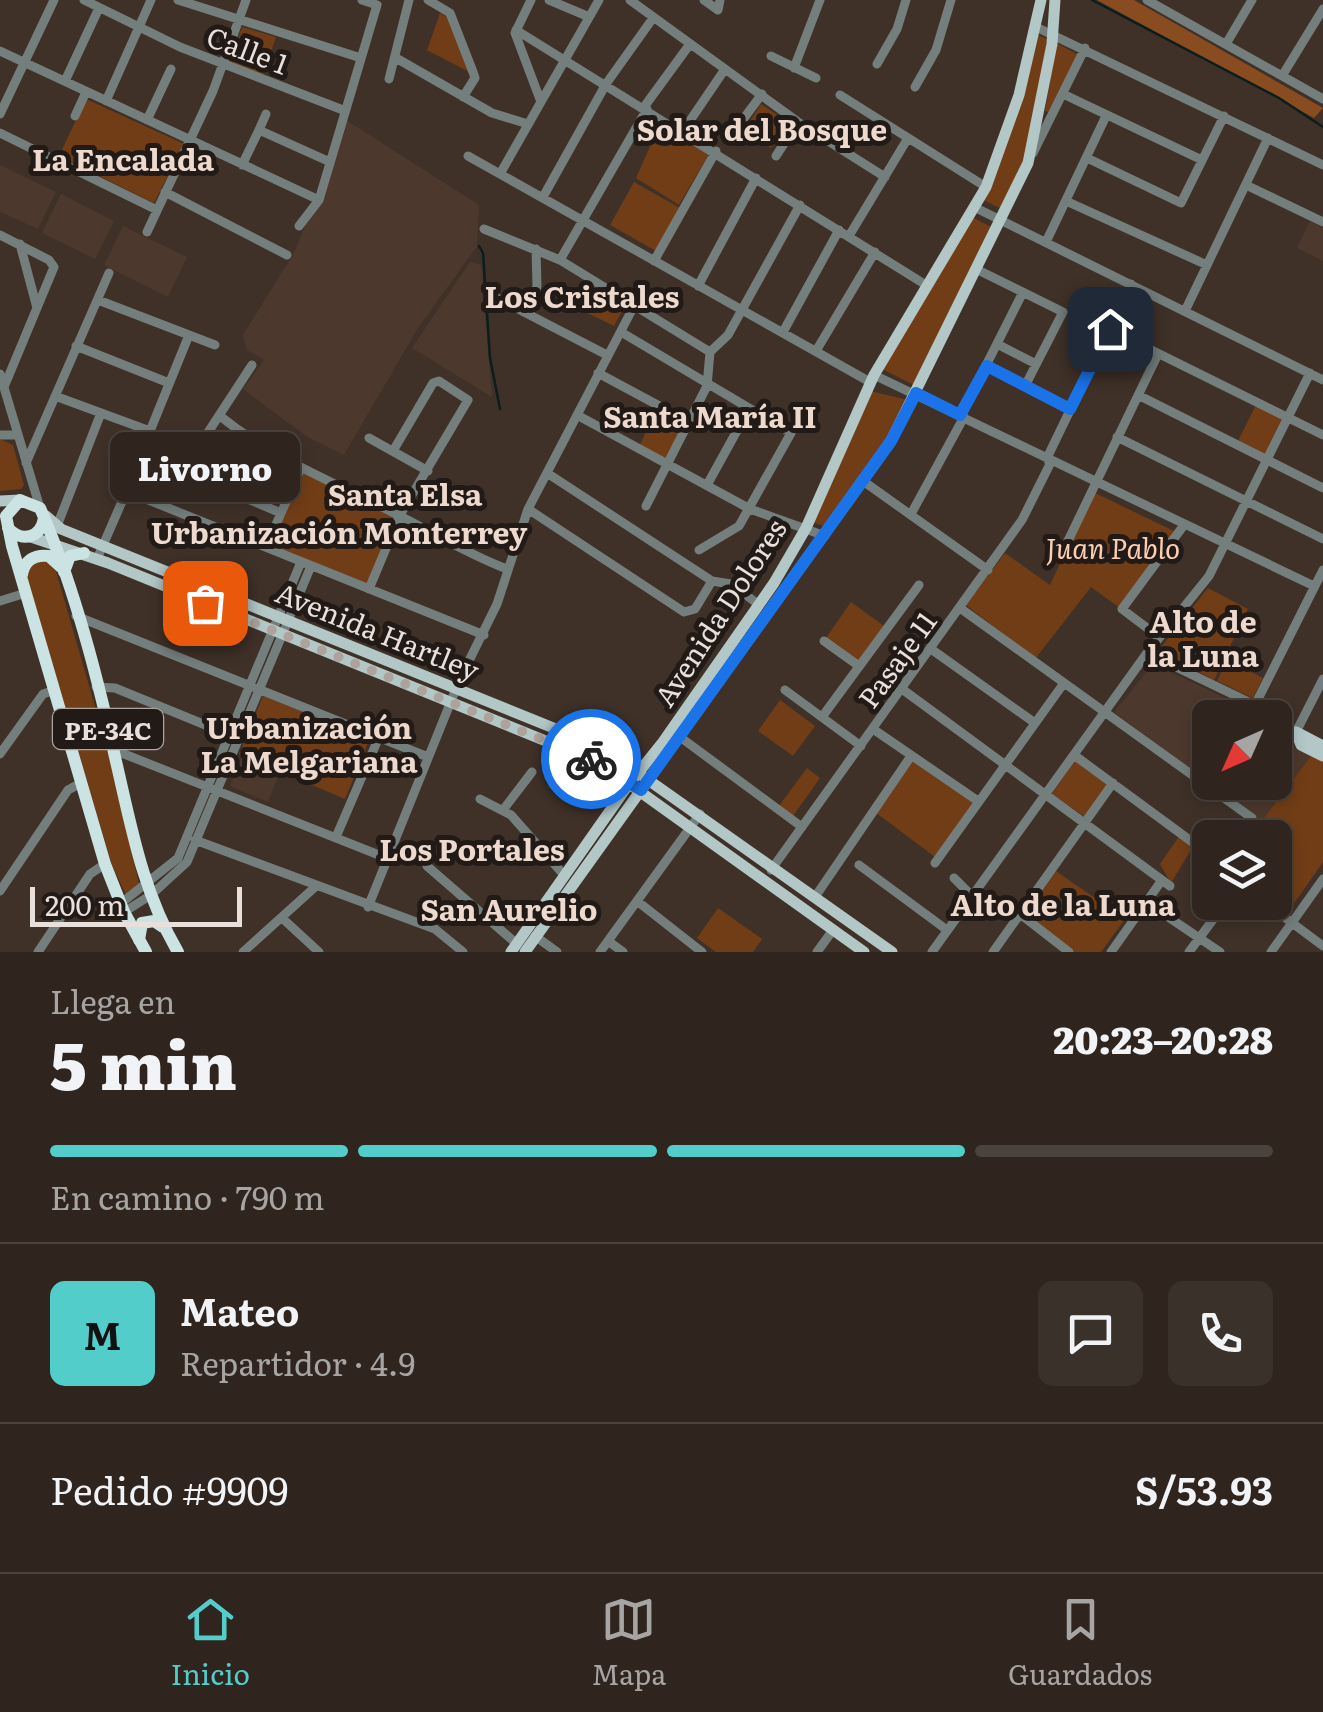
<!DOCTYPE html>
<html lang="es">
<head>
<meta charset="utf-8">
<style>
	:root { --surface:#2f251e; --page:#3b312b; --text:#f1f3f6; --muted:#a7a5a4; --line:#4a423c; --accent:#53cdca }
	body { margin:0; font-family:Literata,serif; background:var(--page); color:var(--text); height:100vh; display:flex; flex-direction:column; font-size:38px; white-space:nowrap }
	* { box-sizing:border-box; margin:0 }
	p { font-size:32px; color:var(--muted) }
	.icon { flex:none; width:55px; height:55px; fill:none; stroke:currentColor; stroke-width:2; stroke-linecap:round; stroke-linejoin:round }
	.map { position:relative; height:952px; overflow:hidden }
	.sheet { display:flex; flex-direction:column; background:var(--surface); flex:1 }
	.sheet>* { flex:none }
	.needle { width:65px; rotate:225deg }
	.controls { position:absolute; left:1192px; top:700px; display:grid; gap:20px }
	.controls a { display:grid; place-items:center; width:100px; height:100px; border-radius:15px; background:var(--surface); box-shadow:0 5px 15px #0003,0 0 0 2px var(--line); font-size:50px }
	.scale { position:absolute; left:30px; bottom:25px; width:212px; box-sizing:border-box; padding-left:10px; border:5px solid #eae0db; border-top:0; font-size:28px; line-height:35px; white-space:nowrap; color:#eae0db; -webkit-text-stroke:8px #211a16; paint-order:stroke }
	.pin { position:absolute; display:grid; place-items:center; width:85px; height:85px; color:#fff; margin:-42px; border-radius:20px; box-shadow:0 5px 15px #0006 }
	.courier { position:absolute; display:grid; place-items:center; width:100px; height:100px; margin:-50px; border:8px solid #1a73e8; border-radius:50%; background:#fff; color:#222; box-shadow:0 2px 12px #0007 }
	.bubble { position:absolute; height:70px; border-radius:15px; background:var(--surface); box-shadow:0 5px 15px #0003,0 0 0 2px var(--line); font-size:32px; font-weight:800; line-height:70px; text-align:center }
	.headline em { font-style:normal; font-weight:800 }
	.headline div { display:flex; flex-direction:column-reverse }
	.headline { display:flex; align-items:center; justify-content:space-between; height:170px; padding:0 50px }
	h1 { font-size:65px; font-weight:800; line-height:75px }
	.bar { display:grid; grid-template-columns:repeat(4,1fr); gap:15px 10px; align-content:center; height:120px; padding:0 50px }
	.bar i { height:12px; border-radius:8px; background:var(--line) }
	.bar .selected { background:var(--accent) }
	.bar p { grid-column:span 4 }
	.line { display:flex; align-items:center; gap:25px; padding:0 50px; border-top:2px solid var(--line) }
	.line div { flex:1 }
	.round { display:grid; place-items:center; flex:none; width:105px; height:105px; border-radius:15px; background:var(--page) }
	.tabs { display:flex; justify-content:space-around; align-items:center; height:140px; border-top:2px solid var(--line); background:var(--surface); font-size:28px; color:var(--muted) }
	.tabs a { display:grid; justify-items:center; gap:5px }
	.tabs .selected { color:var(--accent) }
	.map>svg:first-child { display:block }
	.built { fill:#4d382d }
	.green { fill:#713d17 }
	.forest { fill:#894b20 }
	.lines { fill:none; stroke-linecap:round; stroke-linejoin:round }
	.stream { stroke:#0b1e1d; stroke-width:2.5 }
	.minor { stroke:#747e7d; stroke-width:9 }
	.major { stroke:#b2c7c6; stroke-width:11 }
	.highway { stroke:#cbe3e2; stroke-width:12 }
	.done { stroke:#aea39c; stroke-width:10; stroke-dasharray:0 18 }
	.route { stroke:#1a73e8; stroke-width:12 }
	.labels { text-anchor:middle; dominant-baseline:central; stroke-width:10; stroke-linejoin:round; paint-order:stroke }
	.shield { fill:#211a16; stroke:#aea5a0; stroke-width:2.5 }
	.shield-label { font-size:25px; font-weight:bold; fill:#eae0db }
	.street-label { font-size:28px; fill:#eae0db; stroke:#211a16 }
	.park-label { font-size:28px; font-style:italic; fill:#fbceb3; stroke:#211a16 }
	.neighbourhood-label { font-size:30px; font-weight:bold; fill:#edd9ce; stroke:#211a16 }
</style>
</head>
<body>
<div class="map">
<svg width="1323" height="952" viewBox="0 0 1323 952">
	<rect width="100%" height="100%" fill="#3f3128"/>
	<path class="built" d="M346 120 479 205 477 246 418 328 344 455 306 436 243 389 264 360 247 350 243 335 294 253Z
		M0 165 56 192 38 229 0 212Z
		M61 194 114 221 95 259 42 233Z
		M1310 221 1323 228V261L1297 248Z
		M123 226 187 257 168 297 104 265Z
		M470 262 481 265 492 397 412 348Z
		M1153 664 1266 717 1210 718V782H1275V722L1286 727 1289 745 1311 756 1257 827V819L1114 712Z
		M242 757 280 772 268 802 230 786Z"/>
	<path class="green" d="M440 13 447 17 469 72 427 50Z
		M242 27 276 37 263 75 229 63Z
		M1038 35 1050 40 1033 138 1002 209 983 200Z
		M1056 43 1079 55 1048 112 1045 111Z
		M86 99 184 144 154 203 59 156Z
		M761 104 788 122 771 148 744 131Z
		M660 124 709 154 679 205 636 178Z
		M634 182 680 208 656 251 610 225Z
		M972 217 993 228 916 386 882 369Z
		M592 285 625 305 614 326 577 308Z
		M870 391 908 400 890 437 826 527 812 522Z
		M658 405 691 424 672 462 640 445Z
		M1256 405 1285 419 1266 457 1237 443Z
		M0 439 13 445 24 485 21 489 0 491Z
		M302 472 396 517 368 585 272 546Z
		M1093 492 1178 533 1120 608 1091 587 1035 659 966 605 1005 553 1050 585Z
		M47 561 56 571 109 755 139 884 126 895 112 865 27 579 31 564Z
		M1208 588 1248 609 1214 680 1158 651Z
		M851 602 884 626 859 663 826 638Z
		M1227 660 1263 678 1253 698 1217 681Z
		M263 696 370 738 345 799 239 754Z
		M780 700 815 726 793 756 758 731Z
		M1311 756 1323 762V862L1288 912 1275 902V838H1255L1257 827Z
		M1076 759 1109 783 1085 817 1052 794Z
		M913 760 973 803 935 857 875 812Z
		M807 768 820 778 793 816 779 806Z
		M1180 835 1194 845 1171 883 1160 864Z
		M1056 871 1125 919 1101 952H1074L1025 915Z
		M718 908 762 939 753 952H716L697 938Z"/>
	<path class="forest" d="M1097 0H1134L1323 108 1314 118Z"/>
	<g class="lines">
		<path class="stream" d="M1092 0 1279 98 1323 127
			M479 246 483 253 490 358 500 409"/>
		<path class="minor" d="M84 0 180 47 343 110
			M178 0 361 58
			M428 0 450 13 473 72 475 78 463 97
			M531 0 515 33 541 102
			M549 0 587 16
			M630 0 798 122 885 177
			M704 0 718 10 720 0
			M1147 0 1323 99
			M1036 27 1323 165
			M516 30 926 285
			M1226 44 1252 0
			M0 51 319 200
			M771 56 816 78
			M396 58 492 113 528 124
			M877 64 897 29 906 0
			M794 68 820 0
			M1282 76 1323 9
			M389 79 409 0
			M65 81 99 8
			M915 87 936 50 951 0
			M1063 94 1202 160
			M840 95 986 187
			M106 101 151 0
			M644 107 690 44
			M0 114 54 0
			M75 116 86 92
			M147 120 171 69
			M736 129 762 94
			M259 130 266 114
			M683 131 725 69
			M0 133 157 210
			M1033 153 1085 48
			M468 156 870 382
			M776 156 798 122
			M1087 158 1181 203 1224 116
			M242 165 259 130 330 162
			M500 174 599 0
			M1246 185 1323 222
			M165 192 287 255
			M543 197 606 84 653 18
			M1066 201 1207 265
			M974 207 1323 380
			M299 226 319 200 377 5 362 0
			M484 229 560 260 710 352
			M147 232 213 91 246 0
			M0 235 49 260 54 267 4 387
			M849 236 908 138
			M1046 242 1106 116
			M20 244 37 308
			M560 260 647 109
			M654 261 716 151
			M976 269 1063 312 1025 386
			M698 286 756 178
			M495 297 607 355
			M98 300 215 345
			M1185 311 1268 138
			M530 314 537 286 536 249
			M1109 329 1323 435
			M621 332 791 433 739 526 699 550
			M783 332 839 230
			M997 344 1036 364
			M76 346 169 383
			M816 351 875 252
			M987 366 1070 409
			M598 373 691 423
			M0 374 40 508
			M874 375 1314 586
			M1138 395 1323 488
			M55 396 150 431 189 335
			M577 415 750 509 825 536
			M961 415 1023 292
			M220 416C273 459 336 483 396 514 434 533 467 554 507 569
			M0 435H17
			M1117 437 1323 539
			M369 438 428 471
			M26 463 109 273
			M188 463 252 365
			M863 481 988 570
			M707 485 749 409
			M126 491 484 635
			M646 506 707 386 710 352 728 335 800 205
			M528 509 684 612 695 609 712 581 547 473
			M911 514 964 417
			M57 526 101 413
			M1066 545 1158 354
			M266 547 301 468
			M97 559 134 474 155 446 217 486 281 513
			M712 581 731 584 758 604
			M369 589 400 515 468 400 439 381 433 383 393 451
			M0 601 26 593
			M960 608 1252 818 1250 838
			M76 616 428 757
			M1159 637 1122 609 1184 525
			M824 641 859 666
			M931 649 1035 723
			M1147 653 1255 705 1296 732 1323 679
			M96 687 115 688 230 735
			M902 689 1170 886
			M785 690 861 746
			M1255 705 1323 570
			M822 717 919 585
			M873 729 978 801
			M680 737 802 827
			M114 750 389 859
			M0 754 43 694 55 690
			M1074 755 1210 855
			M480 799 511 815 564 875
			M503 810 532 772
			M336 837 379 737
			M195 840 435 929 463 952
			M935 863 1064 683
			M859 865 947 930
			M427 866 517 944
			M771 870 1022 520 1050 464 1047 458 1131 284
			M954 878 972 896
			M0 891 68 790 81 783
			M815 897 911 756
			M637 901 702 952
			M1146 902 1220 952
			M1264 902 1323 946
			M120 904 178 858 301 562
			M368 907 460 679 497 604 528 509 635 304
			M124 912 151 895 187 862 311 566
			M1020 914 1069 952
			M282 918 319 952
			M535 936 557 952
			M608 941 623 952
			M38 952 90 874 105 864
			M243 952 314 888
			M600 952 700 814
			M817 952 833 930
			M932 952 1147 653 1209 576 1310 373
			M993 952 1113 783
			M1111 952 1162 880
			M1189 952 1226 902
			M1271 952 1323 879"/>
		<path class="major" d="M0 501 20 500
			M46 516 61 529 603 748 892 952
			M31 537 108 563 600 763 864 952
			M1296 732 1301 745 1323 756
			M1296 732 1323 746
			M511 952 626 788 663 742 774 583 806 528 874 375 986 187 1019 95 1041 0
			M525 952 891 441 1028 163 1052 44 1055 0"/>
		<path class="highway" d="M8 528C22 543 41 538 44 518
			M64 572 70 556 84 553
			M22 575C24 561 34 554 49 556L61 567
			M139 940 142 923 154 921 163 927
			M146 952 124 912 105 864 12 546 6 516 20 500 40 508C74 585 97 674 115 757 131 825 142 891 178 952"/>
	</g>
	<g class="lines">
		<path class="done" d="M205 603 591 759"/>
		<path class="route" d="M591 759 641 790 891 441 916 393 960 415 987 366 1070 409 1110 329"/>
	</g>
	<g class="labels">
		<rect class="shield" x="53" y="709" width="110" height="40" rx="8"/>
		<g class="shield-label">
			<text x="108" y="729">PE-34C</text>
		</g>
		<g class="street-label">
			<text transform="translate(248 49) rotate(21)">Calle 1</text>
			<text transform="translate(719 612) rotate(-57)">Avenida Dolores</text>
			<text transform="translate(378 630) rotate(22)">Avenida Hartley</text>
			<text transform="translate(896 659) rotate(-54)">Pasaje 11</text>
		</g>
		<g class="park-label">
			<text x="1113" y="547">Juan Pablo</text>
		</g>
		<g class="neighbourhood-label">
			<text x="762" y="128">Solar del Bosque</text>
			<text x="123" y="158">La Encalada</text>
			<text x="582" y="295">Los Cristales</text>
			<text x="710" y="415">Santa María II</text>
			<text x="405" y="493">Santa Elsa</text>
			<text x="339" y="531">Urbanización Monterrey</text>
			<text x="1203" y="620">Alto de<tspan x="1203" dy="34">la Luna</tspan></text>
			<text x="309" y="726">Urbanización<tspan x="309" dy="34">La Melgariana</tspan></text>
			<text x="472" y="848">Los Portales</text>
			<text x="1063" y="903">Alto de la Luna</text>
			<text x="509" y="908">San Aurelio</text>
		</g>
	</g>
</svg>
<div class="controls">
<a><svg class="needle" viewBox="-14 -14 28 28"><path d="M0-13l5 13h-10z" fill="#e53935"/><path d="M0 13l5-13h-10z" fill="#a7a5a4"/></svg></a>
<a><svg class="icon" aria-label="layers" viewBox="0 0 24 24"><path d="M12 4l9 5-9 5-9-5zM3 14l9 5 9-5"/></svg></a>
</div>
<div class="scale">200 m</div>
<div class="pin" style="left:205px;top:603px;background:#ea580c"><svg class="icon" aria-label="bag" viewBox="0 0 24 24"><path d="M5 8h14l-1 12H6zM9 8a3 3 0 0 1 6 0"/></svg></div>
<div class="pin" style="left:1110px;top:329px;background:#1f2937"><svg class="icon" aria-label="home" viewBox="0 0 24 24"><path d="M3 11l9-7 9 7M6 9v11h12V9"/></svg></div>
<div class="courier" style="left:591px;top:759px"><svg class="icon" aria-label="bike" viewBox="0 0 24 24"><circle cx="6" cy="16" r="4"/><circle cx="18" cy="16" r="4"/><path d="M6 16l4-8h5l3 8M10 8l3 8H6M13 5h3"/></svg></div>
<div class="bubble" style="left:110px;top:432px;width:190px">Livorno</div>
</div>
<section class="sheet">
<div class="headline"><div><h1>5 min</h1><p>Llega en</p></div><em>20:23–20:28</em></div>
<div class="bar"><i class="selected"></i><i class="selected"></i><i class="selected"></i><i></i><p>En camino · 790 m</p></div>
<div class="line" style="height:180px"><b class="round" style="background:var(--accent);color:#111">M</b><div><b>Mateo</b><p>Repartidor · 4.9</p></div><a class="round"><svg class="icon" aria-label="chat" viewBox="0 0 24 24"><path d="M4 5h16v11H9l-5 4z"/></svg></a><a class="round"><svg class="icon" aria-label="phone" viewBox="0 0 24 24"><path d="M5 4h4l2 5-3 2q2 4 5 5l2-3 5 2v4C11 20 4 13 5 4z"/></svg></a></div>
<div class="line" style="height:130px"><div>Pedido #9909</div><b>S/53.93</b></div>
</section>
<nav class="tabs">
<a class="selected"><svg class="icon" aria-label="home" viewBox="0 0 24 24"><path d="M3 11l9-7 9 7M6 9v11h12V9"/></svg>Inicio</a>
<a><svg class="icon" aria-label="map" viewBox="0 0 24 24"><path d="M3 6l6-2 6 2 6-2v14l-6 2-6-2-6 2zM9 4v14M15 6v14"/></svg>Mapa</a>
<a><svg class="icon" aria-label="saved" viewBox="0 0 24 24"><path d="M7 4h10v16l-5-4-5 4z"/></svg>Guardados</a>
</nav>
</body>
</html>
